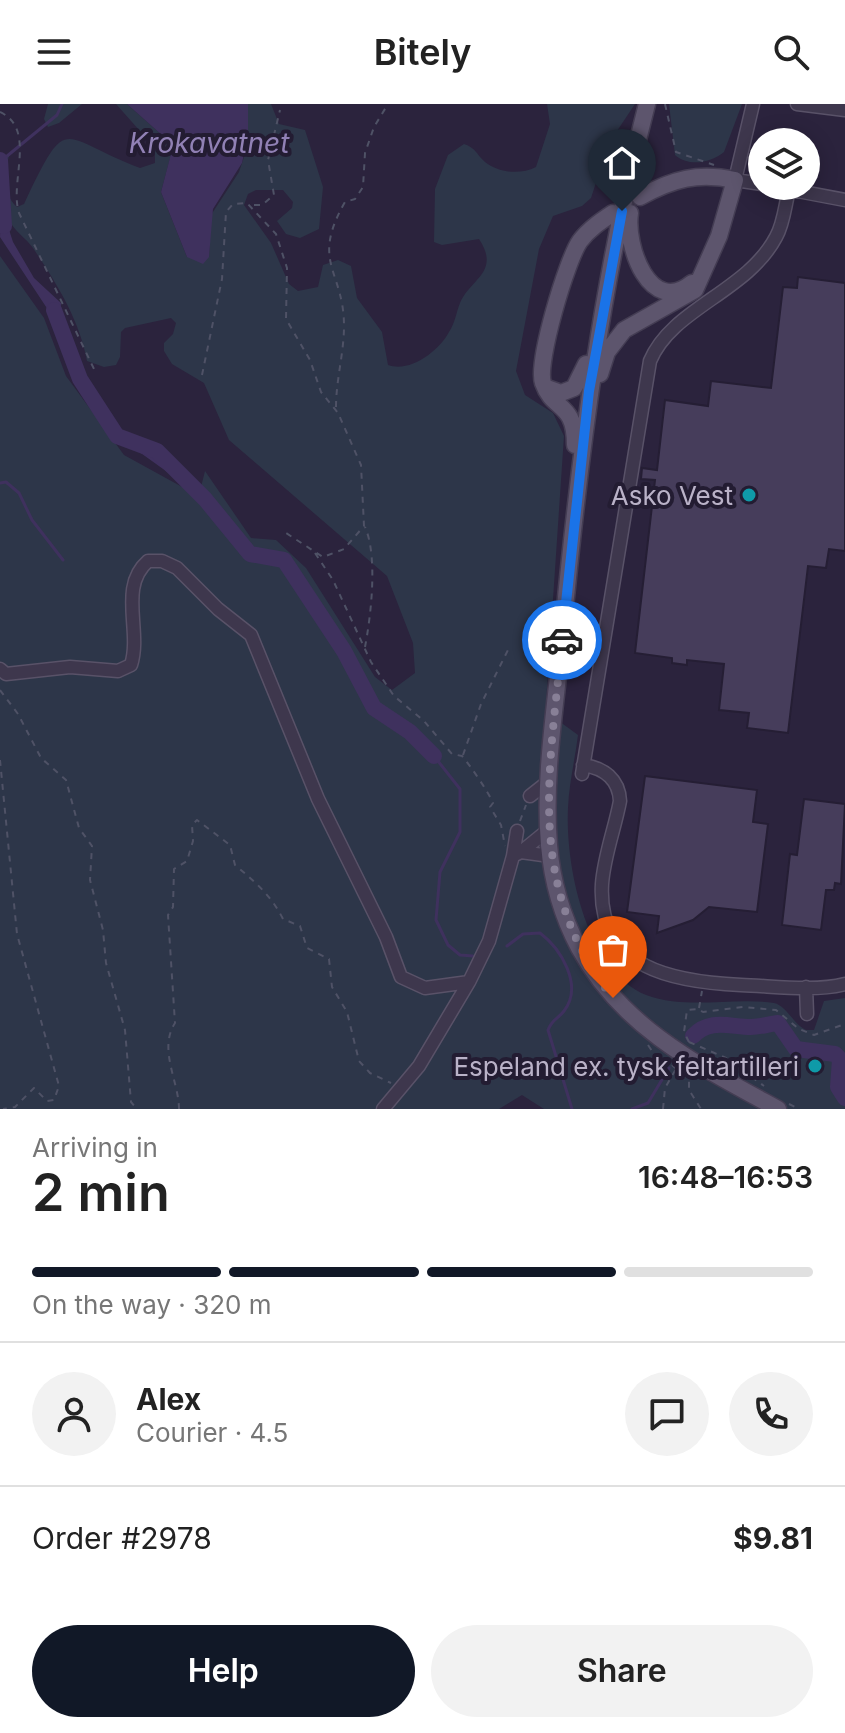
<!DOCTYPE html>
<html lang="en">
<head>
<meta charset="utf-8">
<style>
	:root { --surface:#fff; --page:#f2f2f2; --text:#222; --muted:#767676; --line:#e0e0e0; --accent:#111827 }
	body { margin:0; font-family:Inter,sans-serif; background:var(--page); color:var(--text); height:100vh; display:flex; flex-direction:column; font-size:30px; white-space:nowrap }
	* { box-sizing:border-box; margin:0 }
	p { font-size:26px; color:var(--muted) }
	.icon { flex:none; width:44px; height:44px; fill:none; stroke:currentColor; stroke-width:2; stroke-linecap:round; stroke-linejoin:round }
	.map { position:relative; height:1005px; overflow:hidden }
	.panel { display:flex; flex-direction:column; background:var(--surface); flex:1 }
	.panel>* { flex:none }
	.fabs { position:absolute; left:748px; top:24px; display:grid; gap:16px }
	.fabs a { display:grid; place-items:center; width:72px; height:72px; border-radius:50%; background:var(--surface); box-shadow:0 4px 20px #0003; font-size:40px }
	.pin { position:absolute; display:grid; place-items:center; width:68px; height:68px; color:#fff; margin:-82px -34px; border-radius:50% 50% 50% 0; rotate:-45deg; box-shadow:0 0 8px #0007 }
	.pin .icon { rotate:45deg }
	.courier { position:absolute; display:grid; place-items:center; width:80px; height:80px; margin:-40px; border:6px solid #1a73e8; border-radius:50%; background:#fff; color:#222; box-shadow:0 2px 10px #0007 }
	.summary em { font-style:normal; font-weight:600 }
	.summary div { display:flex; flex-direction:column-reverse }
	.summary { display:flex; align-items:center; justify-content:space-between; height:136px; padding:0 32px }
	h1 { font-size:52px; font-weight:600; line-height:60px }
	.bar { display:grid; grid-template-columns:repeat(4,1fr); gap:12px 8px; align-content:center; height:96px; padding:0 32px }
	.bar i { height:10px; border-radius:6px; background:var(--line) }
	.bar .selected { background:var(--accent) }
	.bar p { grid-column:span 4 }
	.line { display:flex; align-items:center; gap:20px; padding:0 32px; border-top:2px solid var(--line) }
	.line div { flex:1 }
	.round { display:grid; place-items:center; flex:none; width:84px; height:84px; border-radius:42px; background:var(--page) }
	.primary-button { display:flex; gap:16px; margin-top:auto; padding:16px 32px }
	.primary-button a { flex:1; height:92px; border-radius:48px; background:var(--accent); color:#fff; font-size:32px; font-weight:600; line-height:92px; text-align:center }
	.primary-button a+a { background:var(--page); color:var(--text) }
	header { display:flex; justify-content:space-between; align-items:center; height:104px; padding:0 32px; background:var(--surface); font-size:36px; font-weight:600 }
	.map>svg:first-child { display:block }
	.green { fill:#2d3649 }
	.water { fill:#3f315e }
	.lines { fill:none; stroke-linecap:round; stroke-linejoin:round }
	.stream { stroke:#3f315e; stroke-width:3 }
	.river { stroke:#3f315e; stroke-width:16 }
	.building { fill:#463d5b; stroke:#251e34; stroke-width:2 }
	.minor-casing { stroke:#595268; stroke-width:15 }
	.major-casing { stroke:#443d53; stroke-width:19 }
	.path { stroke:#4f5266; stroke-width:2; stroke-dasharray:6 6; stroke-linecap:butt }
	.minor { stroke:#3e374d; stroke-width:12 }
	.major { stroke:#5d556d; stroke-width:16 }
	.done { stroke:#888097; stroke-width:8; stroke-dasharray:0 14.4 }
	.route { stroke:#1a73e8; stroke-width:10 }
	.culture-dot { fill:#0f9aa8; stroke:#231c32; stroke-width:3 }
	.labels { text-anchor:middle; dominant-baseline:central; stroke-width:8; stroke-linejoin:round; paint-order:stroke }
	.poi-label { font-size:26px; fill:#bab2c8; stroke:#231c32; text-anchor:end }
	.water-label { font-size:28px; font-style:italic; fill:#9181b5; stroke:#231c32 }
</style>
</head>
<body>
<header><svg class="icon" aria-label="menu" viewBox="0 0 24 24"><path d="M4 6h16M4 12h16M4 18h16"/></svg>Bitely<svg class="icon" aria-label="search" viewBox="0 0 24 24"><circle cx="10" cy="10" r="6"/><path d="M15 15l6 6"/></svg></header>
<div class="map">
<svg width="845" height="1005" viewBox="0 0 845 1005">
	<rect width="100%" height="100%" fill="#2b233d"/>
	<path class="green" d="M48 0H82L59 19 48 23 44 15Z
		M116 0H127L163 32 172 47 161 88 187 153H209L211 111 239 68 246 47 248 0H271L279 20 305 26 323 83 319 125 300 134 286 130 277 117 292 104 293 98 283 86H256L248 90 244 101 271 139 289 180 298 187 318 183 323 161 338 156 351 162 357 194 382 228 388 261C410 269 439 247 449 228 455 219 456 209 460 199 470 175 501 168 479 135L442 141 434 138 435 85 448 51 464 40C476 44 476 50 485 58 499 69 520 71 536 63L550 20 547 0H635L609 39 591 94 582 102 553 112 539 145 516 267 525 291 553 309 564 332 546 599 552 612 578 631C575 655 569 680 568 704 565 763 587 873 652 893 691 905 735 893 774 899 787 902 793 920 806 926H814L824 897 845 894V1005H544L522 991 499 1005H0V152L44 214 66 272 124 351 204 395 201 383 205 367 251 434 276 436 306 464 375 573 392 586 415 569 413 539 387 472 229 336 204 279 172 260 164 247V239L173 230 176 219 171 214 125 224 121 228 120 253 116 261 104 263 87 257C80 217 56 178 33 144 26 134 15 128 9 116 0 98 2 74 4 54L10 49C4 66 3 92 17 103L24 100C69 5 59 34 140 64L155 59V44Z
		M669 0H742L724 48C711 59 688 63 675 51Z"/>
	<path class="water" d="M127 0H248V32L242 59 213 105 209 153 203 160 187 153 161 88 172 46 163 32Z
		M1 101 13 138 34 174 61 199 60 224 0 133Z
		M117 332C153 340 187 362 205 395Z"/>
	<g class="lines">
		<path class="stream" d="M1 57 57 11 62 0
			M0 379 6 378 19 389 32 416 63 456
			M434 652 460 685V728L440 768 436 816 448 841 460 851 473 852
			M507 842 523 830 540 829C560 844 584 881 564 907 558 915 552 915 548 926L572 1005
			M632 1005 648 999 669 964"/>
		<path class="river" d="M0 56 4 122
			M54 206 80 275 117 332 157 347 205 395 250 450 284 456 344 547 374 604 410 628 434 652
			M693 932C710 914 730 923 751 923 760 923 769 920 778 919L796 945 835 950 840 955 838 983 845 994"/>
	</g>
	<path class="building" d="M798 173 845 179V447L829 445 826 464 808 462 788 629 747 624 749 609 719 606 724 560 687 556V561L672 559V554L635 549 655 376 641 375 642 364 657 366 665 296 708 302 711 277 771 284 783 183 797 184Z
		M645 672 757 686 753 718 768 720 757 808 709 803 693 816 657 829 659 812 627 808Z
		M804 695 845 700 841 780 835 779 834 786H826L821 826 782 821 790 750 797 751Z"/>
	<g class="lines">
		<defs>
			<path id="minor" d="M753 0 735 76 762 80
				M797 0 845 6
				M771 82 845 96
				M0 565 6 570 70 563 118 567 131 561C142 527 118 483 148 457H162L177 464 218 505 251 531 318 695 386 833 401 873 425 884 469 878 489 837 513 752
				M583 661C604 664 619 675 620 697 615 724 604 752 602 780 597 866 676 878 741 881 774 882 813 888 845 880
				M582 670 650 257C672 204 747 188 776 133 784 119 785 101 789 86
				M530 692 549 677
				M517 727 513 752 521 748 550 752
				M521 748 548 726
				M806 883 807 910
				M383 1005 419 962 469 878"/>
			<path id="major" d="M647 0C602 172 580 347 563 524 557 595 543 669 549 741 552 777 562 812 579 844 622 924 701 963 778 1005
				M630 109C625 142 650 213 692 179
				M600 270 607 248 624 226 695 186 719 132 735 76C698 68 673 75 640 93
				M547 284 561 289 574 284 586 260
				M575 341C575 297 553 308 543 279 536 259 567 155 580 137 589 125 601 117 613 109"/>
		</defs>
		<use href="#minor" class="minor-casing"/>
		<use href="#major" class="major-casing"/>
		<path class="path" d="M665 0 676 48 714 61
			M0 8C37 25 9 78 19 109L94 265
			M254 101H262L274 91 268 56 280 6
			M202 271 222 175 226 108 233 100 247 99 276 130 287 164 286 215 310 256 321 288 338 309 361 361 364 422 344 445 323 453 286 429
			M336 303C336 276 344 249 344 222 344 166 310 159 345 98L355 95 363 83 365 49 374 23 388 0
			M315 449 333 476 371 558 394 592 424 617 452 650 462 652C470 661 489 689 493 699L490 703 501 721 505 742
			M365 543C371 512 378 452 365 423
			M0 586 18 610 41 654 66 676 79 724 92 742 90 776 103 826 106 859 125 926 131 998 137 1005
			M463 651 481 600 510 542
			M0 656 17 830 59 982 54 996 47 997 34 984 15 1003 3 1005
			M520 717 526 701
			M699 904 702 887
			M689 938 684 928 687 906 698 905 703 908 743 903 776 906 799 925 814 931 845 920
			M689 938 726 954 764 982
			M648 941 656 953 673 960
			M672 961 689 977V986L701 1005
			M789 1000 799 1005
			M179 1005C179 978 158 945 175 919L168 811 173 803 174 765 187 757 193 737 192 721 197 716 230 741 235 761C254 777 271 791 283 815L300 822 307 844 329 855 332 883 347 908 359 957 370 969 391 979
			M663 1005 665 984 676 965"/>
		<use href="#minor" class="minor"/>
		<use href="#major" class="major"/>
	</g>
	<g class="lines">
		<path class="done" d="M562 536C550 668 524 781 613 894"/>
		<path class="route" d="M562 536 589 287 622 107"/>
	</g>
	<g class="culture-dot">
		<circle cx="749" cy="391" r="8"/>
		<circle cx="815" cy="962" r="8"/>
	</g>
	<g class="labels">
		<g class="poi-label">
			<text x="733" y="391">Asko Vest</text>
			<text x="799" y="962">Espeland ex. tysk feltartilleri</text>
		</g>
		<g class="water-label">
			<text x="209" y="39">Krokavatnet</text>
		</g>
	</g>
</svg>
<div class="fabs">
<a><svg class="icon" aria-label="layers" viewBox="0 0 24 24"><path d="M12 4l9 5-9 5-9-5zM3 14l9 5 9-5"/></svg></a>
</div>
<div class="pin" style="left:613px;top:894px;background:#ea580c"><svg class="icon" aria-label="bag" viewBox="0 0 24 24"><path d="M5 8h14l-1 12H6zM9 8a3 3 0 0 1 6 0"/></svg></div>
<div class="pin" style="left:622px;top:107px;background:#1f2937"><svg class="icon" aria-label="home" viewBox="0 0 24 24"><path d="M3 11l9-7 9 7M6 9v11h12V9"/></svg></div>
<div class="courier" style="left:562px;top:536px"><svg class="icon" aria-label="car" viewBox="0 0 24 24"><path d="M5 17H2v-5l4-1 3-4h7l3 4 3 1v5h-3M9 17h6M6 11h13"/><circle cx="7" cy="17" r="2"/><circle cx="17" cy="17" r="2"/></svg></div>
</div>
<section class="panel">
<div class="summary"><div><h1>2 min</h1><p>Arriving in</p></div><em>16:48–16:53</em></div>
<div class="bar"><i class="selected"></i><i class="selected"></i><i class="selected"></i><i></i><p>On the way · 320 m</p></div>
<div class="line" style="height:144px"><a class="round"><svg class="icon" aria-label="person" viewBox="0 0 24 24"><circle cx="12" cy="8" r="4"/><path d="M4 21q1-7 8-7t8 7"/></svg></a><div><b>Alex</b><p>Courier · 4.5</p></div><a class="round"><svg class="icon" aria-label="chat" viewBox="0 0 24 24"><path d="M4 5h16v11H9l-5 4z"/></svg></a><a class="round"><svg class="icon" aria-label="phone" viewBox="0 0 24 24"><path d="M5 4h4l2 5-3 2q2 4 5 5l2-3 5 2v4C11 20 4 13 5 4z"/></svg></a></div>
<div class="line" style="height:104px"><div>Order #2978</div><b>$9.81</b></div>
<div class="primary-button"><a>Help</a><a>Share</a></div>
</section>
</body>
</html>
